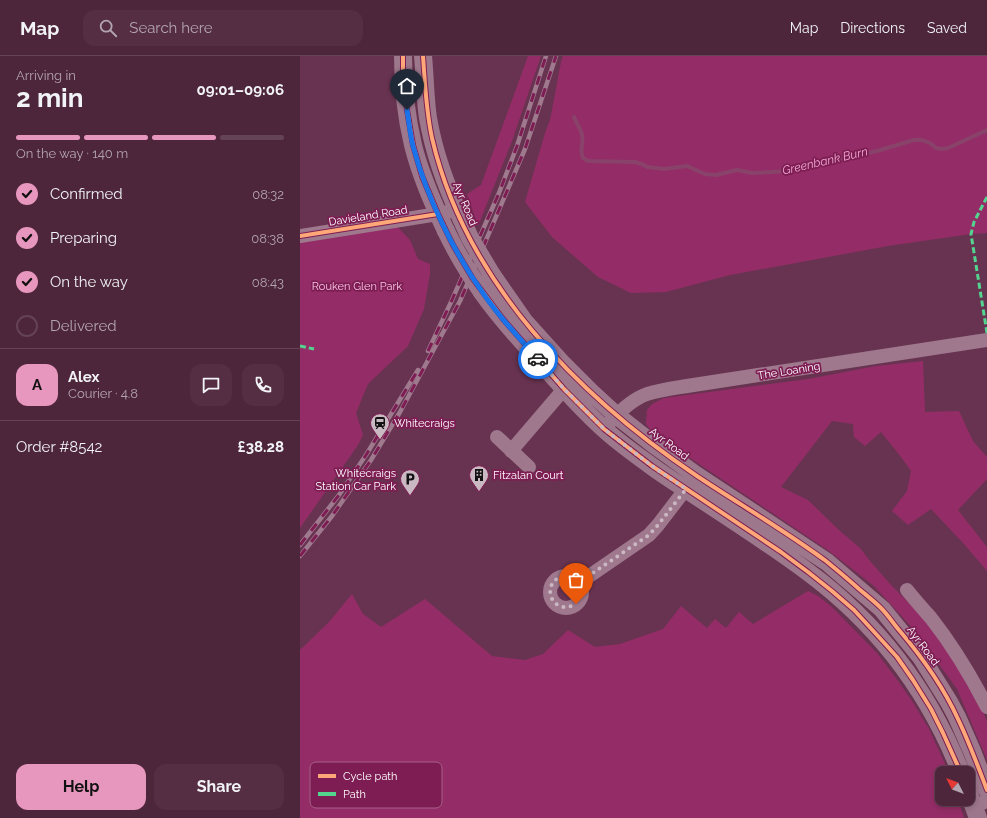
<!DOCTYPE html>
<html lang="en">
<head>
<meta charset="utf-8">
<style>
	:root { --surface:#4e263c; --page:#552e43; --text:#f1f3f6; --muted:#b3a5af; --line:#654356; --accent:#e797bd }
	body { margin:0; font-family:Raleway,sans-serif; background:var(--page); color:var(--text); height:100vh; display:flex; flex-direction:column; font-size:15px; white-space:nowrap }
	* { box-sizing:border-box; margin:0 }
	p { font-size:13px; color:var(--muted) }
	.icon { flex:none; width:22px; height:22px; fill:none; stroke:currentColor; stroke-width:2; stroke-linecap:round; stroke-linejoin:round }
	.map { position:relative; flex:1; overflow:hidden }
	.side { display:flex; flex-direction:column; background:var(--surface); width:300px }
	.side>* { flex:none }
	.needle { width:26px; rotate:312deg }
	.tools { position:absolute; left:635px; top:710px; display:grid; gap:8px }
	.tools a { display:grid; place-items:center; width:40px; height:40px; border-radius:8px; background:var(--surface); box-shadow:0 2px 6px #0003,0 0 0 1px var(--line); font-size:20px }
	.pin { position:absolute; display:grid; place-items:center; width:34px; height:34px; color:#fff; margin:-41px -17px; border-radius:50% 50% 50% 0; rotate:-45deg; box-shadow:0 0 4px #0007 }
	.pin .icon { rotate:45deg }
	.courier { position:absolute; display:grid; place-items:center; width:40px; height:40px; margin:-20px; border:3px solid #1a73e8; border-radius:50%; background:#fff; color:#222; box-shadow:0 1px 5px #0007 }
	.headline em { font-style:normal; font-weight:700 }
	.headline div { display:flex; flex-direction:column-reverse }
	.headline { display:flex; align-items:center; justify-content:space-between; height:68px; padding:0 16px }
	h1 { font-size:26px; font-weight:700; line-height:30px }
	.bar { display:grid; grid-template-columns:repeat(4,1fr); gap:6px 4px; align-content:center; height:48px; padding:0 16px }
	.bar i { height:5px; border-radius:3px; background:var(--line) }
	.bar .selected { background:var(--accent) }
	.bar p { grid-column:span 4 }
	.line { display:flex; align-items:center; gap:10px; padding:0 16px; border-top:1px solid var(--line) }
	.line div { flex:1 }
	.round { display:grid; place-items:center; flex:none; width:42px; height:42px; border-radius:12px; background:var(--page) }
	ol { padding:0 16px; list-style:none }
	li { display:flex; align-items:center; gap:12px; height:44px }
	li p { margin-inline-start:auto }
	li .icon { padding:4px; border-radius:50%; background:var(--accent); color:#111; stroke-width:4 }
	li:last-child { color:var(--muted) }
	li i { width:22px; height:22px; border:2px solid var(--line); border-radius:50% }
	.primary-button { display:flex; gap:8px; margin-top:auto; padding:8px 16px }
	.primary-button a { flex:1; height:46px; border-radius:12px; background:var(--accent); color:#111; font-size:16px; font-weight:700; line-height:46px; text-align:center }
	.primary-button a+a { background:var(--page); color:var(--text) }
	header { display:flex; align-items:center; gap:24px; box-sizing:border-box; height:56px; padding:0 20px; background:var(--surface); border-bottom:1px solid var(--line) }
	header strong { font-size:19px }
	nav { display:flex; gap:22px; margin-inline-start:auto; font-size:14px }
	.search { width:280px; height:36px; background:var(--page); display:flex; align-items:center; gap:10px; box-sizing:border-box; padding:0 14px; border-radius:12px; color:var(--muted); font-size:15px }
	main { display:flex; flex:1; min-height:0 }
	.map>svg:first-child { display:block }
	.green { fill:#942d67 }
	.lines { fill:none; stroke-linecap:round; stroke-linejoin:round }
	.stream { stroke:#894269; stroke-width:4 }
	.minor { stroke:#9f788d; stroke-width:14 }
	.major { stroke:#9d778c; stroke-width:18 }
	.rail-casing { stroke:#9f7a8f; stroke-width:4.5 }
	.rail { stroke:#7e1d53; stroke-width:3; stroke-dasharray:9; stroke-linecap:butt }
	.major-bridge { stroke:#9d778c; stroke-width:18 }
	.quiet { stroke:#53d58f; stroke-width:3; stroke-dasharray:6 3; stroke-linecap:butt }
	.cycleway-casing { stroke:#7e1d53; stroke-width:6 }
	.cycleway { stroke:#fea87a; stroke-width:4 }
	.done { stroke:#cab8c2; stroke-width:4; stroke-dasharray:0 7.2 }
	.route { stroke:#1a73e8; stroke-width:5 }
	.labels { text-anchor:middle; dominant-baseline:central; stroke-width:3.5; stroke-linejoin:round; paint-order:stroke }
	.street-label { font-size:11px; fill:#fff; stroke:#7e1d53 }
	.park-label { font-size:11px; fill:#f6c4e1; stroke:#7e1d53 }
	.poi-label { font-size:11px; fill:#fff; stroke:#7e1d53; text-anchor:start }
	.water-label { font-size:12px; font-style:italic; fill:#f0abd3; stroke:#7e1d53 }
	.key { fill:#7e1d53; stroke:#a56187; stroke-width:1 }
	.key-label { font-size:11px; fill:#fff }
</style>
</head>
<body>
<header>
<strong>Map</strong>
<div class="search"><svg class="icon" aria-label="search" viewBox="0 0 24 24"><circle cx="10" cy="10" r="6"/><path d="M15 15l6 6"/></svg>Search here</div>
<nav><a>Map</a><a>Directions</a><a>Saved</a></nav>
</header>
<main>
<section class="side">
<div class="headline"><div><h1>2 min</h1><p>Arriving in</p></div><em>09:01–09:06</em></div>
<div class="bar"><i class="selected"></i><i class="selected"></i><i class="selected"></i><i></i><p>On the way · 140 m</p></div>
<ol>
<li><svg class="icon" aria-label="check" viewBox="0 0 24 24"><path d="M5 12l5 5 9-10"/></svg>Confirmed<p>08:32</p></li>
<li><svg class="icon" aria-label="check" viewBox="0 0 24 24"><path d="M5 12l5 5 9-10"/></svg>Preparing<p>08:38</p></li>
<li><svg class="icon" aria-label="check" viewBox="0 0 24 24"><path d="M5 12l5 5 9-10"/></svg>On the way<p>08:43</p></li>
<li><i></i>Delivered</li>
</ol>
<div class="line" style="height:72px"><b class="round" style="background:var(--accent);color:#111">A</b><div><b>Alex</b><p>Courier · 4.8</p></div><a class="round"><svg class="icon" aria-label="chat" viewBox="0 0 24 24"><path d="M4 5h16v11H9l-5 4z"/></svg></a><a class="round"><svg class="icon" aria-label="phone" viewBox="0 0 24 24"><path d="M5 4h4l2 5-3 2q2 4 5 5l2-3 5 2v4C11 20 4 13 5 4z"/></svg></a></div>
<div class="line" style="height:52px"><div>Order #8542</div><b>£38.28</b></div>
<div class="primary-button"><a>Help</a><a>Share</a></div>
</section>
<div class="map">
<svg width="687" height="762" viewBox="0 0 687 762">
	<rect width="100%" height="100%" fill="#683350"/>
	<path class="green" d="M228 0H241L212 85 178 170 167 138 181 129Z
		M263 0H687V177L671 178 588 190 430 219 366 236 331 237 298 221 252 181 225 146 245 77 250 64 261 6Z
		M93 166 110 184 118 203 130 208V218L124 253 108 290 68 328 56 357 63 379 58 389 0 472V180Z
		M623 305 625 356 659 355 673 385 687 401V423L658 454 687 491V515L664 488 631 453 608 469 592 455 607 435 611 415 601 401 581 376 565 390 554 381 553 368 532 365 481 431 508 444 540 475 560 492 570 505 592 530 621 559 650 598 683 655 687 666V704L657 633 615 575 574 530 529 495 354 378 346 368 347 354 352 348 364 342 508 323 576 310Z
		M508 535 518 540 532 551 577 597 601 629 614 648 629 673 647 712 649 717H642V743H658L664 762H0V594L28 567 52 538 63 558 81 571 125 543 192 600 225 604 243 598 268 574 295 591 320 588 363 573 381 550 407 572 415 563 426 572 439 556 453 568Z"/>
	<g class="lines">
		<path class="stream" d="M274 61C276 67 281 73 282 79 284 87 279 93 283 102L288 105 335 106 342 108 347 111 364 113 387 110 405 118 416 119 437 114 452 117 472 116 486 115 577 95 614 84H622L630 87 636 92 642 93 648 92 687 74"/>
		<path class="minor" d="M0 180 138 158 157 154
			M310 366C320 355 333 343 347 338 359 334 375 332 387 330L687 284
			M197 381 229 411
			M211 395 264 333 271 326
			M250 536a16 16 0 1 1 32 0a16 16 0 1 1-32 0Z
			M279 527 349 479 358 469 391 426
			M607 534C615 544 623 553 631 562 653 590 671 620 687 651
			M674 750 687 745"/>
		<path class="major" d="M103 0C103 29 106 60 113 89 120 118 133 147 146 175
			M123 0C125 20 125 42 128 62 134 97 146 130 161 162
			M192 219 224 265 260 305 291 336 316 359 353 388 396 419 527 506 582 553 621 601 649 646 657 661 672 695 687 734
			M182 236C198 259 216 279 235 300 257 325 279 351 304 373 318 386 335 398 350 409 362 418 375 426 387 434 428 461 469 487 508 516 578 568 629 635 661 717
			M668 735 678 762"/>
		<defs>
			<path id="rail" d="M128 295 152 244 199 137 217 90 246 0
				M0 489 39 439 66 399 118 314
				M0 500 32 460 71 404 100 356 160 245 225 93 256 0"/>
		</defs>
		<use href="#rail" class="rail-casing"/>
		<use href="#rail" class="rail"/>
		<path class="major-bridge" d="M161 162 170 182 192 219
			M146 175C156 196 168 216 182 236"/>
		<path class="quiet" d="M687 141 674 166 671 178 687 277
			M0 290 14 293"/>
		<defs>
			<path id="cycleway" d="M103 0V20L107 54 113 89 122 120 138 158 153 189 173 223 203 263 264 333 304 373 352 410 481 496 508 516 532 535 554 554 577 579 597 601 613 624 631 653 643 677 661 717
				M123 0C125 27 126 55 132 82 165 225 278 340 397 420 439 448 484 474 526 505 537 514 548 523 559 533 566 539 574 545 581 552 588 559 593 567 599 574 622 601 643 630 658 663 669 686 678 710 687 734
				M0 180 138 158"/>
		</defs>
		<use href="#cycleway" class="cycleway-casing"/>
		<use href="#cycleway" class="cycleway"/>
	</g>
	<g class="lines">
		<path class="done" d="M238 303 264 333 304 373 352 410 386 433 358 469 349 479 278 527C274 522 268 519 261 521 240 528 252 561 276 548"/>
		<path class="route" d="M107 54C109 66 110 78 113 90 127 142 154 197 185 240 201 263 220 283 238 303"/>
	</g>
	<defs>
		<symbol id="station-pin" viewBox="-11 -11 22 30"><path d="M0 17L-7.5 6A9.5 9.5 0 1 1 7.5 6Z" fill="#cab8c2" stroke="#7e1d53"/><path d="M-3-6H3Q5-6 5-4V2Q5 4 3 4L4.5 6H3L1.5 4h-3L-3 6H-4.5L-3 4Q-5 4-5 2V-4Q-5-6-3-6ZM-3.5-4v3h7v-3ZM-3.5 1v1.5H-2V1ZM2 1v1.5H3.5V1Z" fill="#111"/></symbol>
		<symbol id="building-pin" viewBox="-11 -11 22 30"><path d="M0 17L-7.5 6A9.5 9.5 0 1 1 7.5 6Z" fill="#cab8c2" stroke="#7e1d53"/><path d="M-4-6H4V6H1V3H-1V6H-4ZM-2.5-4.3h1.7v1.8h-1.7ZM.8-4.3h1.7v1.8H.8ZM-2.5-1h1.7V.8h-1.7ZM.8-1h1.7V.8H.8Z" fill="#111"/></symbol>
		<symbol id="parking-pin" viewBox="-11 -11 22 30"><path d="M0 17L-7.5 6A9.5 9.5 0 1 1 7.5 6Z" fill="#cab8c2" stroke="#7e1d53"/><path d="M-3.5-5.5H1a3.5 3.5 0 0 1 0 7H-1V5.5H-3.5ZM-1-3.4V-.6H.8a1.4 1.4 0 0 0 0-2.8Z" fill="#111"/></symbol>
	</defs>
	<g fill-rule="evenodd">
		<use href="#station-pin" x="69" y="356" width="22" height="30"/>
		<use href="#building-pin" x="168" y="408" width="22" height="30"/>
		<use href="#parking-pin" x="99" y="412" width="22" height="30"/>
	</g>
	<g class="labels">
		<g class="street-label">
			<text transform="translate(165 148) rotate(67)">Ayr Road</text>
			<text transform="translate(68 160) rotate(-9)">Davieland Road</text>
			<text transform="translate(489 315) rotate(-9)">The Loaning</text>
			<text transform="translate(369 388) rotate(37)">Ayr Road</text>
			<text transform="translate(623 590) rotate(53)">Ayr Road</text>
		</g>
		<g class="park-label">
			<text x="57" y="230">Rouken Glen Park</text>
		</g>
		<g class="poi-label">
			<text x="94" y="367">Whitecraigs</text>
			<text x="96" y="417" text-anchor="end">Whitecraigs<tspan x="96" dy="13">Station Car Park</tspan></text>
			<text x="193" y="419">Fitzalan Court</text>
		</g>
		<g class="water-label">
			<text transform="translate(525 105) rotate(-13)">Greenbank Burn</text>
		</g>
	</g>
	<rect x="10" y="706" width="132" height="46" rx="6" class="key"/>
	<rect x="18" y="718" width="18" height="4" fill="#fea87a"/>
	<rect x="18" y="736" width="18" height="4" fill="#53d58f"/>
	<g class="key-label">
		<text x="43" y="724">Cycle path</text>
		<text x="43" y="742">Path</text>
	</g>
</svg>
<div class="tools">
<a><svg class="needle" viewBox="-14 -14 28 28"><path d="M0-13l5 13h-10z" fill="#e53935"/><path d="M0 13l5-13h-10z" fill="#b3a5af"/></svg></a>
</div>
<div class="pin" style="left:276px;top:548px;background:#ea580c"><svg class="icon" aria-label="bag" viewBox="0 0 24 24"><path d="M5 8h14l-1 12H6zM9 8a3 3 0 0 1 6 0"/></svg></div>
<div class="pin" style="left:107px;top:54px;background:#1f2937"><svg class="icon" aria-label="home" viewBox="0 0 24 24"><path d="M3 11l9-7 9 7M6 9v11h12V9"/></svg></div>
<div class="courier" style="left:238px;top:303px"><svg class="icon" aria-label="car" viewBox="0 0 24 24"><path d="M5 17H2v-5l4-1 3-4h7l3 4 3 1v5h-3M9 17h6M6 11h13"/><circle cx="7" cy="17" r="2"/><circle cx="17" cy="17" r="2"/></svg></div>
</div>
</main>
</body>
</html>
